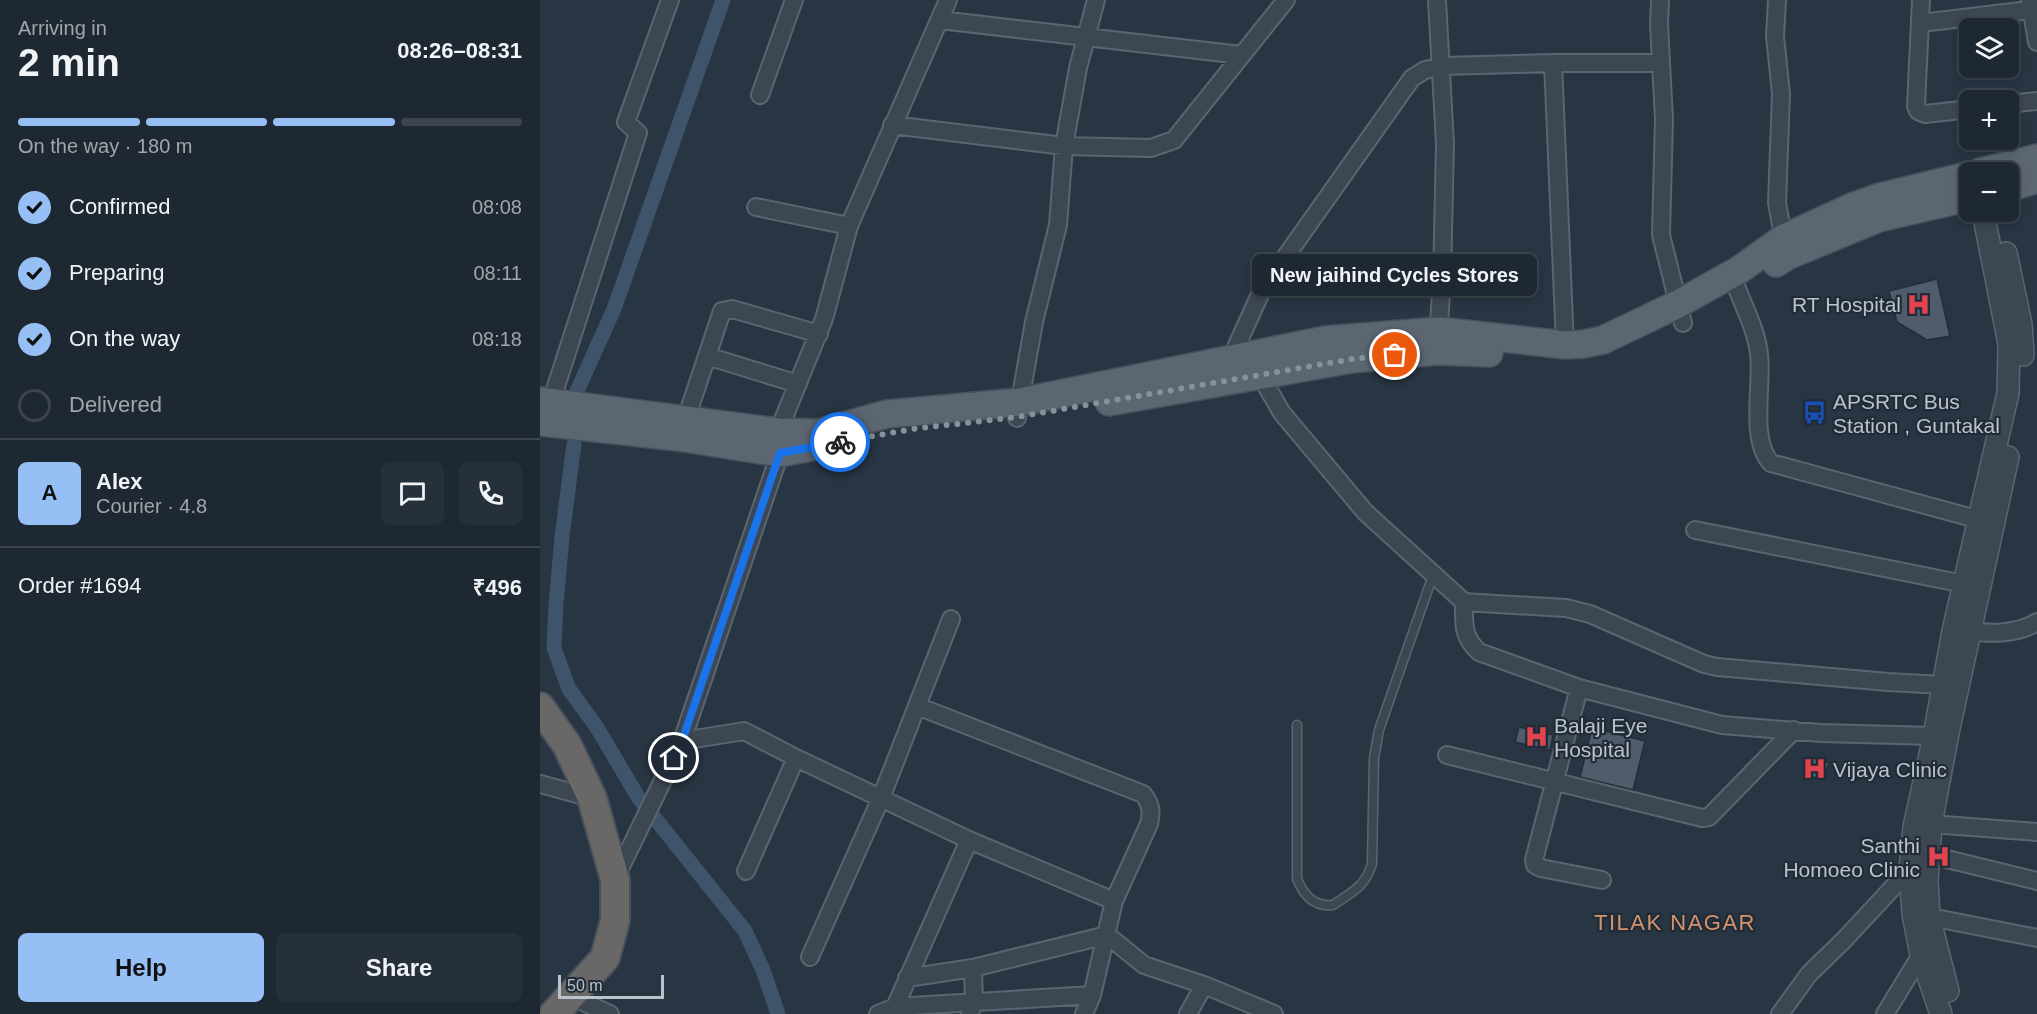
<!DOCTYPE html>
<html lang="en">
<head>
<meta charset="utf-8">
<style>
	:root { --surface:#1e2832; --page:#26303a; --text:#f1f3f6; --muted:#a1a6ac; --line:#3c444d; --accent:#96c0f5 }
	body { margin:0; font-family:Helvetica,sans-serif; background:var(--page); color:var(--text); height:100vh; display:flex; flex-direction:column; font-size:22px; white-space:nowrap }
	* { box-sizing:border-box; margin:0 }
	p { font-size:20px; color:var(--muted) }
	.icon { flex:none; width:33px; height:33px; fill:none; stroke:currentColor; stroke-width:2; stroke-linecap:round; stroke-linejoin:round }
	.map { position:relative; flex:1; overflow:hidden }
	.drawer { display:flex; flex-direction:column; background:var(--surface); width:540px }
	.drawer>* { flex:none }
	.fabs { position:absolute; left:1419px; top:18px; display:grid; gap:12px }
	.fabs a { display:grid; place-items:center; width:60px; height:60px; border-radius:9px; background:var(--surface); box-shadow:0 3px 9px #0003,0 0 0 2px var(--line); font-size:30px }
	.scale { position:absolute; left:18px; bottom:15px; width:106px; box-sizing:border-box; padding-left:6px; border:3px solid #bac2cc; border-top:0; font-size:16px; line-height:21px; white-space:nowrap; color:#bac2cc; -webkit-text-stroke:4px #212c38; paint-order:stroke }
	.pin { position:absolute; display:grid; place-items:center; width:51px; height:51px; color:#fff; margin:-26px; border:3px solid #fff; border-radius:50%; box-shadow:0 2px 6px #0007 }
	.courier { position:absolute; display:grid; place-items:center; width:60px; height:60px; margin:-30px; border:4px solid #1a73e8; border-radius:50%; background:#fff; color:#222; box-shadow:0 2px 8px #0007 }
	.bubble { position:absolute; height:42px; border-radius:9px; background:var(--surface); box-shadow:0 3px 9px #0003,0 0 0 2px var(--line); font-size:20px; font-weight:800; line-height:42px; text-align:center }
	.overview em { font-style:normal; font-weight:800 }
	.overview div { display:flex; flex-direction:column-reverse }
	.overview { display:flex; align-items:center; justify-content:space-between; height:102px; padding:0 18px }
	h1 { font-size:39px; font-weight:800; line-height:45px }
	.bar { display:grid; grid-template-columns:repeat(4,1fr); gap:9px 6px; align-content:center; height:72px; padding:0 18px }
	.bar i { height:8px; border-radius:4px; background:var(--line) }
	.bar .selected { background:var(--accent) }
	.bar p { grid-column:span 4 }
	.line { display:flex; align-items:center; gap:15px; padding:0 18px; border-top:2px solid var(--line) }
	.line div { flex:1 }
	.round { display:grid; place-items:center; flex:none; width:63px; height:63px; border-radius:9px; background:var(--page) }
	ol { padding:0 18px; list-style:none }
	li { display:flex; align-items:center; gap:18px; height:66px }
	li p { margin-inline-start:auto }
	li .icon { padding:6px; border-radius:50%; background:var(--accent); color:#111; stroke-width:4 }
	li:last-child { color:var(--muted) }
	li i { width:33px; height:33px; border:3px solid var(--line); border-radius:50% }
	.primary-button { display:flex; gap:12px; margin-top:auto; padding:12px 18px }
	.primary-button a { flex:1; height:69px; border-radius:9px; background:var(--accent); color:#111; font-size:24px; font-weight:800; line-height:69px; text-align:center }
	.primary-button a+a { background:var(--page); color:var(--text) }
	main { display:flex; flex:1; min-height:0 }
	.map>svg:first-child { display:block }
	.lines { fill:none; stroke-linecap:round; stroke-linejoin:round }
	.canal { stroke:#3f536b; stroke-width:15 }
	.building { fill:#4e5c6b; stroke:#232e39; stroke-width:1.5 }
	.service-casing { stroke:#5b656f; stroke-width:11 }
	.minor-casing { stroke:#5b656f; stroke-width:20 }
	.tertiary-casing { stroke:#5b656f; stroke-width:24 }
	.primary-casing { stroke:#46505b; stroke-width:30 }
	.trunk-casing { stroke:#47525c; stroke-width:32 }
	.service { stroke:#3c4752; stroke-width:8 }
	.minor { stroke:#3c4752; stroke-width:16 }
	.tertiary { stroke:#3c4752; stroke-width:21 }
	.primary { stroke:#5b6672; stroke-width:27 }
	.trunk { stroke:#6a6866; stroke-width:28 }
	.done { stroke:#87919c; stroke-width:6; stroke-dasharray:0 10.8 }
	.route { stroke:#1a73e8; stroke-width:8 }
	.labels { text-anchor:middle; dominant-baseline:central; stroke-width:4.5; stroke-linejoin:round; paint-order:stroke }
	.poi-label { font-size:21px; fill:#bac2cc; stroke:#212c38; text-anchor:start }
	.neighbourhood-label { font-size:22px; letter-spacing:1.5px; fill:#d3946d; stroke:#212c38 }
</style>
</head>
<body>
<main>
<section class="drawer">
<div class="overview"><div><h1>2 min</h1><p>Arriving in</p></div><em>08:26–08:31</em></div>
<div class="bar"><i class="selected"></i><i class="selected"></i><i class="selected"></i><i></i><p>On the way · 180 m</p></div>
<ol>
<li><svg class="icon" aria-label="check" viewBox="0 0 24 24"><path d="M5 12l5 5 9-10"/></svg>Confirmed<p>08:08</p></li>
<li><svg class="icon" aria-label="check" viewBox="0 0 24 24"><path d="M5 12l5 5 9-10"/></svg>Preparing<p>08:11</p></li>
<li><svg class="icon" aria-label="check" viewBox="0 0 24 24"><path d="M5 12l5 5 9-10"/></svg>On the way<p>08:18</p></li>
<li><i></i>Delivered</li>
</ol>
<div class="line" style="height:108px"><b class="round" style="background:var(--accent);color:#111">A</b><div><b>Alex</b><p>Courier · 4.8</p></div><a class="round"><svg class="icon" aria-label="chat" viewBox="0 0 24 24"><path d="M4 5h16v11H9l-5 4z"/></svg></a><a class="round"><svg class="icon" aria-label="phone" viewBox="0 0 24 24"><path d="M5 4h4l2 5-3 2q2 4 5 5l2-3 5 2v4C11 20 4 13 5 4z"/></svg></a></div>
<div class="line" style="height:78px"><div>Order #1694</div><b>₹496</b></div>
<div class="primary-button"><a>Help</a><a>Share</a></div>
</section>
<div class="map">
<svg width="1497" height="1014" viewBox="0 0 1497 1014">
	<rect width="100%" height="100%" fill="#283542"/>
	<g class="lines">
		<path class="canal" d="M37 391 74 309 183 0
			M34 444 22 537 16 604 14 648 29 689 56 726 98 797 205 931 223 970 238 1014"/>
	</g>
	<path class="building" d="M1397 279 1410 336 1387 340 1357 322 1349 291Z
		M979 727 1013 735 1010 750 975 742Z
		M1052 728 1105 741 1093 790 1040 777Z
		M1270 757 1289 763 1283 780 1264 774Z"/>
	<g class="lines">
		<defs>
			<path id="service" d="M757 725V879C764 895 773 907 793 905 812 892 825 887 832 864L834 758 839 730 893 575"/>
			<path id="minor" d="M897 0 905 144 902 279 898 338
				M1120 0 1119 24 1124 119 1121 235 1143 323
				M1237 0 1235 36 1241 94 1237 203 1245 247
				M1381 0 1376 106 1378 111 1385 114 1430 109
				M1490 0 1497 42
				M400 20 701 55
				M1381 23 1497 9
				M1013 63 1025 345
				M220 95 254 0
				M1468 104 1497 101
				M352 125 524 146 611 148 634 140 746 0
				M216 207 309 226
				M1192 274C1200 301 1216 326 1219 354 1223 385 1209 439 1231 463L1451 523
				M167 356 258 384
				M688 365 722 290 872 78 885 70 902 66 1013 63H1121
				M718 367 720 375 742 413 825 512 924 602C924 624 922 636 939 652L1039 688 1182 725 1281 733 1394 736
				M11 402 98 133 86 122 130 0
				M477 418 494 322 518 225 524 146 538 68 556 0
				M146 419 182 311 192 309 279 334
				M238 432 284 319 309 226 408 0
				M1155 530 1424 584
				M924 602 1026 608 1050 614 1164 664 1177 667 1348 682 1403 685
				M1420 631C1445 633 1475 636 1497 622
				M1039 688 994 860 995 865 1001 868 1062 880
				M377 706 603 794C611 804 612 812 609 824L574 901
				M142 741 204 731 256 758 429 840 574 901 552 995 544 1014
				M907 755 1162 818 1169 817 1254 730
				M0 784 52 798
				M1391 824 1497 832
				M1378 852 1497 881
				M206 871 256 758
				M75 879 142 741 240 453
				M1380 915 1497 938
				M270 957 341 798 411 619
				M367 978 433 968 567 935 604 965 664 985 734 1014
				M30 996 70 1014
				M355 1007 429 840
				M430 1013 434 1002 433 968
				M338 1014 355 1007 552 995
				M648 1014 664 985
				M1240 1014 1269 974 1304 940 1370 869
				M1345 1014 1381 955"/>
			<path id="tertiary" d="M1466 253 1481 324 1483 355
				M1408 991 1389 917 1387 881 1391 824 1408 733 1468 457
				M1401 1014 1381 955 1373 914 1370 869 1374 827 1394 736 1413 631 1468 393 1469 344 1443 212"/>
			<path id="primary" d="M1440 172 1497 158
				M1468 188 1497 179
				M1236 263 1247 256 1339 218 1430 197
				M0 401 238 432 278 433 347 414 480 402 785 340 899 331 1025 345 1044 344 1063 340 1138 304 1199 270 1244 238 1312 207 1340 197 1430 175
				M569 402 812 359 897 351 949 353
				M0 422 138 437 240 453 282 445"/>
			<path id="trunk" d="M0 707 27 745 52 798 75 879V921L65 958 14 1014"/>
		</defs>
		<use href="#service" class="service-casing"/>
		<use href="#minor" class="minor-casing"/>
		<use href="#tertiary" class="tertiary-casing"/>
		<use href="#primary" class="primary-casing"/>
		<use href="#trunk" class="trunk-casing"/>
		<use href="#service" class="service"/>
		<use href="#minor" class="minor"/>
		<use href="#tertiary" class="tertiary"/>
		<use href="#primary" class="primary"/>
		<use href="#trunk" class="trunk"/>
	</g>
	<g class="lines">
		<path class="done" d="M300 442 373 429 477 417 812 359 855 355"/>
		<path class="route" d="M134 758 142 741 240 453 300 442"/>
	</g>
	<defs>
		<symbol id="hospital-bare" viewBox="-9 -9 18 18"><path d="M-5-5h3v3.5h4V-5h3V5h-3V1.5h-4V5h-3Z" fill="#e0444e" stroke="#212c38" stroke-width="2.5" paint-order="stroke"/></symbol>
		<symbol id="bus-bare" viewBox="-9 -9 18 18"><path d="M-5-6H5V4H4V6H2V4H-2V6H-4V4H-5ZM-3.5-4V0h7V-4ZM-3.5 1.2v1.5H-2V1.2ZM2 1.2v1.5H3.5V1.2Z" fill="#1a4fb4" stroke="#212c38" stroke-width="2.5" paint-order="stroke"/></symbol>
	</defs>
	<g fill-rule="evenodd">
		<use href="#hospital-bare" x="1362" y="288" width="33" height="33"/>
		<use href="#bus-bare" x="1258" y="396" width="33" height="33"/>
		<use href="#hospital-bare" x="980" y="720" width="33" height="33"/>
		<use href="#hospital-bare" x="1258" y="752" width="33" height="33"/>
		<use href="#hospital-bare" x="1382" y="840" width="33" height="33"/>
	</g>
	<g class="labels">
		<g class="poi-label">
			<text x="1361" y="304" text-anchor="end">RT Hospital</text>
			<text x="1293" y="401">APSRTC Bus<tspan x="1293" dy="24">Station , Guntakal</tspan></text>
			<text x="1014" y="725">Balaji Eye<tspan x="1014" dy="24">Hospital</tspan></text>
			<text x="1293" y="769">Vijaya Clinic</text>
			<text x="1380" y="845" text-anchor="end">Santhi<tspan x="1380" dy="24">Homoeo Clinic</tspan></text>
		</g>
		<g class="neighbourhood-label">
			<text x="1135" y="922">TILAK NAGAR</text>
		</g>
	</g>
</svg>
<div class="fabs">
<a><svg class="icon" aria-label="layers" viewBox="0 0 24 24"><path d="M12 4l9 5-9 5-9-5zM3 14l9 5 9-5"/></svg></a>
<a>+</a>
<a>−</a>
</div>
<div class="scale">50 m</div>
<div class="pin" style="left:855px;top:355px;background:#ea580c"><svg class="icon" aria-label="bag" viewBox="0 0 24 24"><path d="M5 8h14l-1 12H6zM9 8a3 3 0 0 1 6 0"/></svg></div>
<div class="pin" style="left:134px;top:758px;background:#1f2937"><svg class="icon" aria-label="home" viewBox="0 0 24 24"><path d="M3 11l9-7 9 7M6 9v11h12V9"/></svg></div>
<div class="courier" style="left:300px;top:442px"><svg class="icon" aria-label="bike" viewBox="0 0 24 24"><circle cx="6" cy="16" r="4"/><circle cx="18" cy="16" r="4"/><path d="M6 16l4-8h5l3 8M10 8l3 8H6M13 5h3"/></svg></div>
<div class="bubble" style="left:712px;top:254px;width:285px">New jaihind Cycles Stores</div>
</div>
</main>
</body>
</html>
